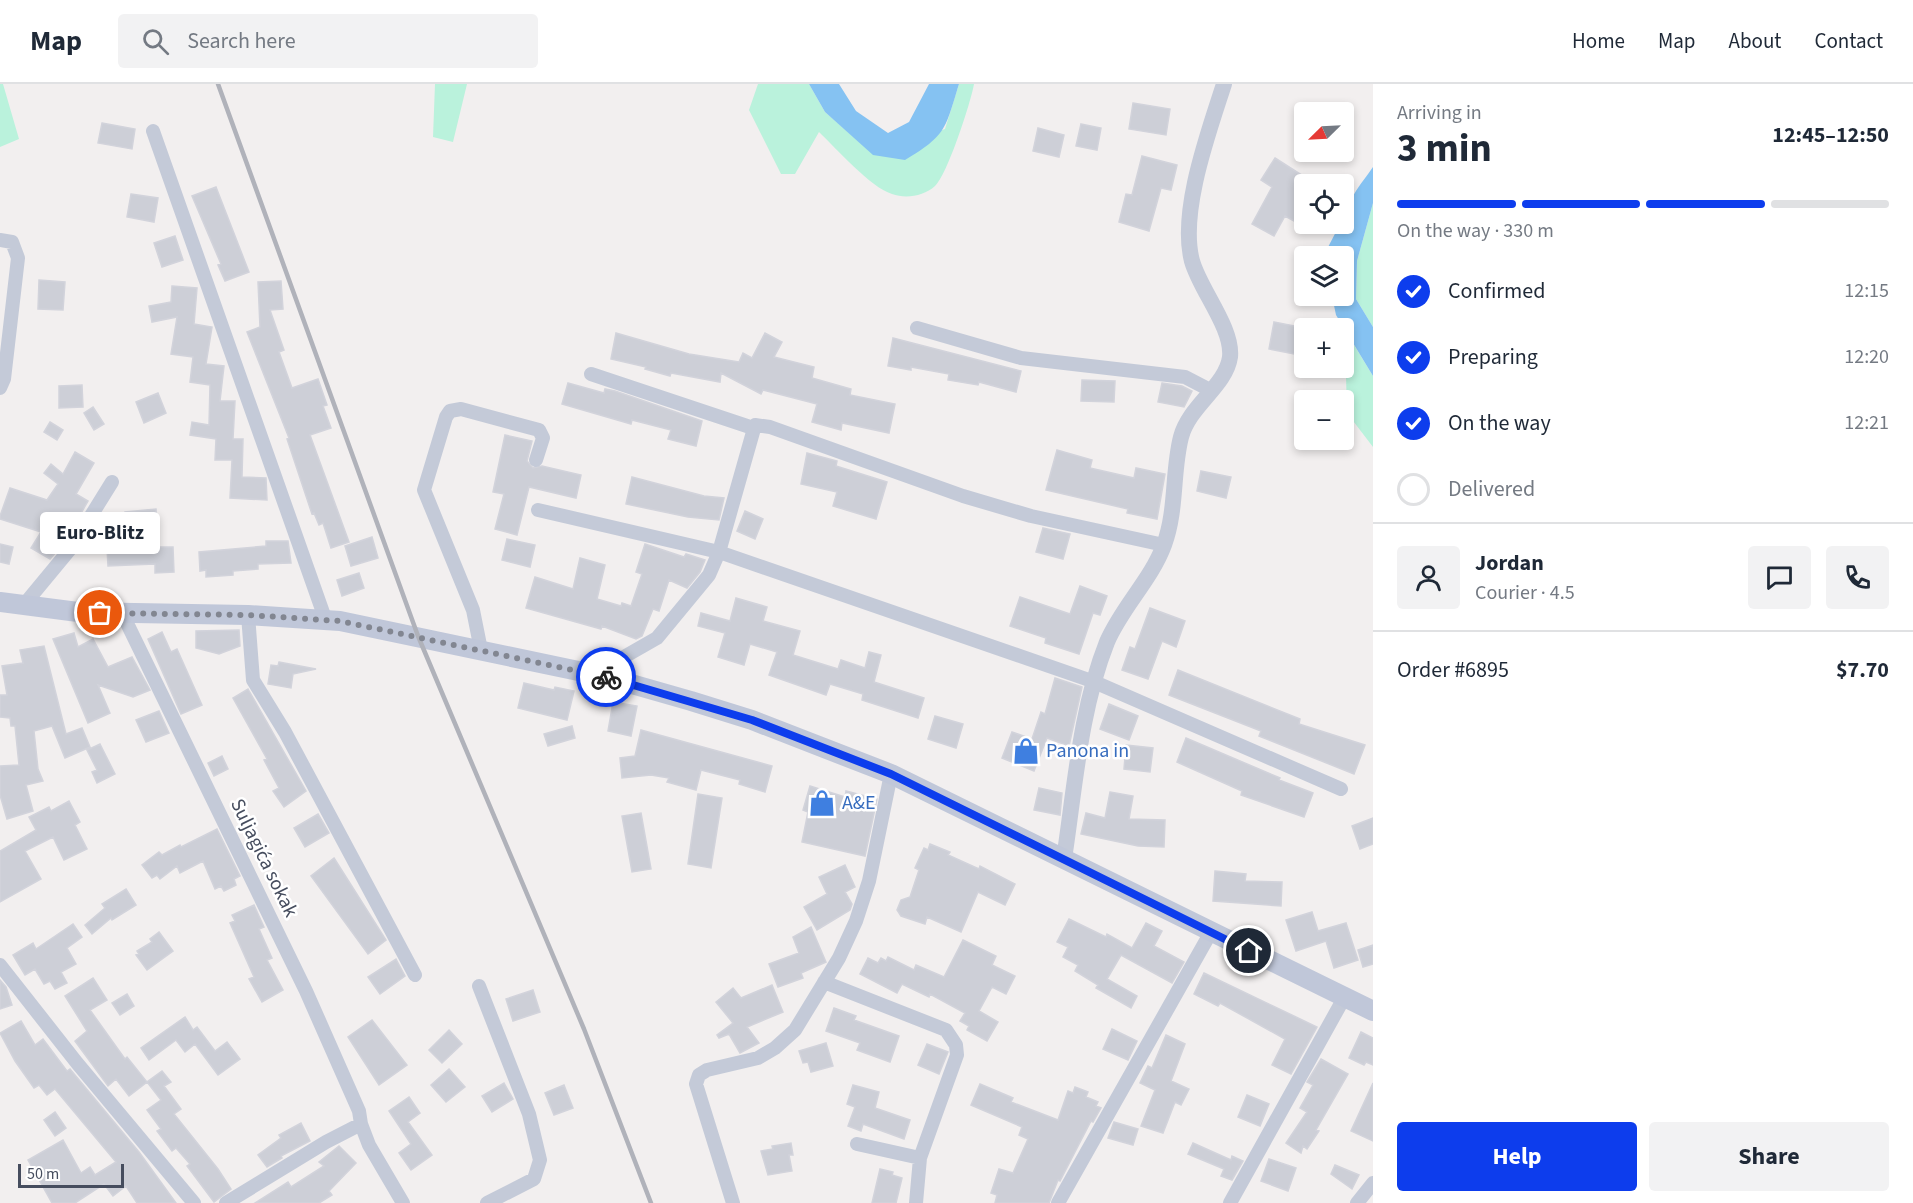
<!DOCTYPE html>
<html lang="en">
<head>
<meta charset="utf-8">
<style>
	:root { --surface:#fff; --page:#f2f2f3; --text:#1f2937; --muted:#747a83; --line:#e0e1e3; --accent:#0d3ded }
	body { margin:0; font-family:"Source Sans 3",sans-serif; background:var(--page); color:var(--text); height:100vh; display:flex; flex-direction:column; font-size:22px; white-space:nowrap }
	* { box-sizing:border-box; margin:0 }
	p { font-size:20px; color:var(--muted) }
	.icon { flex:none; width:33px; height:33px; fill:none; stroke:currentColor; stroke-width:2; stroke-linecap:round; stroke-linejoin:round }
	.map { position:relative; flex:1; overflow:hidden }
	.panel { display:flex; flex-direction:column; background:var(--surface); width:540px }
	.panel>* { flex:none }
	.needle { width:39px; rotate:246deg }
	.tools { position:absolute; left:1294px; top:18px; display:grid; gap:12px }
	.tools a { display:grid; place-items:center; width:60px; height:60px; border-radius:6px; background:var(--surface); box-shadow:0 3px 9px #0003; font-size:30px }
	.scale { position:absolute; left:18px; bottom:15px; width:106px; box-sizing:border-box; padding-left:6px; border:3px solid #464d5e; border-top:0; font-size:16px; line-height:21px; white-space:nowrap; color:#464d5e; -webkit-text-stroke:4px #fff; paint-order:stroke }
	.pin { position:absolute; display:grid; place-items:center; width:51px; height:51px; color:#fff; margin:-26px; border:3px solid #fff; border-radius:50%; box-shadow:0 2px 6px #0007 }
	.courier { position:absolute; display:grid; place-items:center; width:60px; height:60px; margin:-30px; border:4px solid #0d3ded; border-radius:50%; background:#fff; color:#222; box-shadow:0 2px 8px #0007 }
	.bubble { position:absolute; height:42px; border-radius:6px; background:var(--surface); box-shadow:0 3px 9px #0003; font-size:20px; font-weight:700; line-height:42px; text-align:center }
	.summary em { font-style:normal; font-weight:700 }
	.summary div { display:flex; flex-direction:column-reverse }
	.summary { display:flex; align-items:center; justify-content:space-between; height:102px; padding:0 24px }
	h1 { font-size:39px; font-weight:700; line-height:45px }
	.bar { display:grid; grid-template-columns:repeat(4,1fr); gap:9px 6px; align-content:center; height:72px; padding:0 24px }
	.bar i { height:8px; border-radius:4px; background:var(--line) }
	.bar .selected { background:var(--accent) }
	.bar p { grid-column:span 4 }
	.line { display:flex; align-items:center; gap:15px; padding:0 24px; border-top:2px solid var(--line) }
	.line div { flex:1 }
	.round { display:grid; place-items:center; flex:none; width:63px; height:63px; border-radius:6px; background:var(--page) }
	ol { padding:0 24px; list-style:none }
	li { display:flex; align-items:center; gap:18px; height:66px }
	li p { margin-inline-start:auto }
	li .icon { padding:6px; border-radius:50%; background:var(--accent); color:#fff; stroke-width:4 }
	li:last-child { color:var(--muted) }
	li i { width:33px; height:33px; border:3px solid var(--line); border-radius:50% }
	.action { display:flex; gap:12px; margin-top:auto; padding:12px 24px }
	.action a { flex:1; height:69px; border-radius:6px; background:var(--accent); color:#fff; font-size:24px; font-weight:700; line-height:69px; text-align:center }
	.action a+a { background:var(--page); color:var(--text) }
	header { display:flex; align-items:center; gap:36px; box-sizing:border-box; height:84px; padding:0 30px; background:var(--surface); border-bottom:2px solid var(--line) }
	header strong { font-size:28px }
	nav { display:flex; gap:33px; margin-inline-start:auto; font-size:21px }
	.search { width:420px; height:54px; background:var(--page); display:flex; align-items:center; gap:15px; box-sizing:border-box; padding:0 21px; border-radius:6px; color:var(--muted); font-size:22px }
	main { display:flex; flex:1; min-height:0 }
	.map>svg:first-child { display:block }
	.green { fill:#baf2dc }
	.water { fill:#85c2f2 }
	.building { fill:#cdcfd7; stroke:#d2d3db; stroke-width:1.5 }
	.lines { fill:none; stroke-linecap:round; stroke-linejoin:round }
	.minor { stroke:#c4cad8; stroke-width:14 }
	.tertiary { stroke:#c4cad8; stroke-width:16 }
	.secondary { stroke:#c0c7d9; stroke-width:20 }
	.rail { stroke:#b0b2ba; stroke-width:4.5 }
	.done { stroke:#828691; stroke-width:6; stroke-dasharray:0 10.8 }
	.route { stroke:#0d3ded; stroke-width:8 }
	.labels { text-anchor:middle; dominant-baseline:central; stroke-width:5; stroke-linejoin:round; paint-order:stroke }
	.shop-label { font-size:20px; fill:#366cbe; stroke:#fff; text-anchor:start }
	.street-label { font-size:20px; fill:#464d5e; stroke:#fff }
</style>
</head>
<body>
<header>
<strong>Map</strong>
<div class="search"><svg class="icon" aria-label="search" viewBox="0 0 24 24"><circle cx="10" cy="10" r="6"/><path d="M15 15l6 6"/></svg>Search here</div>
<nav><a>Home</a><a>Map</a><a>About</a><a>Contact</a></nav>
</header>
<main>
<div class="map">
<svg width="1373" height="1119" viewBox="0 0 1373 1119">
	<rect width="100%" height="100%" fill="#f2efef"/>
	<path class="green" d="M0 0H3L19 55 0 63Z
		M435 0H467L453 58 433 53Z
		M758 0H809L825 28 873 70 945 45 959 0H974C971 18 947 92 935 102 924 112 906 115 892 110 870 103 837 65 819 48L795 90H781L749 26Z
		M1373 119V243L1356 215 1357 177Z
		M1348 251 1373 292V363L1347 329 1346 292 1338 284H1344V253Z"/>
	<path class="water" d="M809 0H839L856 27 888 49 909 38 929 0H959C945 45 947 51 905 76L873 71 825 28Z
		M1373 83V119L1357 177 1356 215 1373 243V292L1336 231 1332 212H1344V172H1326L1325 169 1340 140H1344C1344 119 1362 99 1373 83Z"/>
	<path class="building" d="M1133 19 1170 25 1166 51 1129 45Z
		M102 39 135 45 132 65 98 59Z
		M1081 40 1101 44 1097 66 1076 62Z
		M1038 44 1064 51 1059 73 1033 67Z
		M1142 72 1177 81 1171 106 1161 104 1149 147 1119 138 1126 110 1132 111Z
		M1275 74 1311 97 1305 100V143L1285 132 1274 152 1252 140 1272 103 1261 96Z
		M216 103 249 188 225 197 218 181 221 180 192 112Z
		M131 110 158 114 154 138 127 133Z
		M175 152 183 176 162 183 154 159Z
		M39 196 65 198 63 226 38 225Z
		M281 197 283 225 270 226 284 266 279 268 292 304 318 295 327 321 323 322 331 344 310 351 349 458 331 464 323 439 319 441 314 429 312 430 287 355 289 354 247 248 260 243 258 198Z
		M172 202 197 204 194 240 212 243 206 280 224 282 220 317H235L233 355H243L242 393 266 394 267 416 230 414 232 376H215L216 355 190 351 192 338 209 341 210 301 190 298 193 273 171 270 177 233 152 238 149 222 171 218Z
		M1274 238 1305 244V272L1269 265Z
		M616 249 689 270 739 278 743 269 752 274 765 249 782 258 774 273 814 283 812 294 851 305 850 311 895 320 889 349 842 339 841 346 812 338 817 320 763 306 761 310 721 289 720 298 671 289 670 292 645 285 646 283 611 275Z
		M893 254 1021 287 1016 308 979 298 978 301 948 296 949 290 911 283V286L888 282Z
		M1082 296 1115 297 1114 318 1081 317Z
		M568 299 604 309 605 305 615 307 702 337 696 362 668 355 671 346 632 336 631 340 562 320Z
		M1162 299 1182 302 1192 307 1184 323 1158 318Z
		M82 301 83 323 59 324V302Z
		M158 309 166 329 144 339 136 318Z
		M93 323 104 340 94 346 84 329Z
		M50 338 63 346 57 356 44 348Z
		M505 351 532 357 527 377 533 384 542 382 581 391 576 414 529 403 517 451 495 445 504 410 493 408Z
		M1057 366 1092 376 1090 384 1134 394 1136 384 1165 390 1157 435 1127 429 1128 425 1046 406Z
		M75 368 94 379 76 410 88 417 64 459 50 475 31 464 41 448 0 435V432L10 404 47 416 58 400 44 389 51 380 63 390Z
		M807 369 837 377 836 382 887 398 876 435 833 422 837 408 801 400Z
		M1201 387 1231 393 1226 414 1197 407Z
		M632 393 704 412 724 414 719 436 688 433 626 420Z
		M156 425 158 463H173L174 488 155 489V480L108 482 107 464 114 463V458L128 457 125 428Z
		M745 427 763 435 755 455 737 447Z
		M1043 444 1070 450 1063 475 1036 468Z
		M372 453 378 474 351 482 345 462Z
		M507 455 535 461 530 483 502 476Z
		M266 457H288L291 479 258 480V485L233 487V491L206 493V486L200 487 199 468 266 462Z
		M0 460 13 463 9 480 0 478Z
		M645 460 684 473 686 470 705 476 700 488 687 504 669 496 659 527 653 525 642 552 636 555 602 542 601 545 526 524 535 493 573 505 580 474 605 481 597 515 621 522 622 519 631 522 642 490 636 488Z
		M359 489 364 504 342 512 337 496Z
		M1080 502 1107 512 1100 531 1093 529 1079 570 1045 559 1046 554 1010 542 1020 513 1070 530Z
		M736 514 767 523 763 537 800 547 793 571 838 585 841 576 865 584 869 568 881 571 874 598 924 614 918 634 862 616 863 610 830 600 826 611 769 591 777 568 750 560 744 581 718 573 725 549 698 542 701 529 730 537Z
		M1150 524 1185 537 1176 563 1162 557 1148 595 1122 586 1130 563 1135 565Z
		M239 546 240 562 219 570 196 564V547Z
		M162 548 171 568 177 565 202 621 181 630 148 555Z
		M74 549 78 563 93 555 108 583 132 573 150 606 133 613 98 601 110 629 88 639 53 555Z
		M44 562 66 650 82 644 90 663 65 674 52 642 34 647 38 685 43 697 26 701 33 727 7 735 0 711V682L19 681 15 642H11L10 634 0 633V611H7L2 582 23 579 20 566Z
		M279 578 316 585 293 590 291 604 268 600 271 581 278 582Z
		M1178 586 1300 635 1299 640 1365 661 1354 690 1259 652 1261 647 1169 611Z
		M1055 594 1082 603 1069 662 1047 654 1034 687 1002 674 1012 648 1032 655 1041 628 1045 630Z
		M524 599 554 606 555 603 574 607 567 636 518 624Z
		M248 605 306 707 284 723 273 707 279 704 264 676 267 675 233 614Z
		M613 618 637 622 631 652 608 647Z
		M1109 620 1138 632 1129 656 1100 645Z
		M159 627 169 649 146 658 136 636Z
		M935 632 963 640 956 664 928 655Z
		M572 642 575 654 548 662 544 650Z
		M641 646 772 682 765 708 739 700 740 696 701 686 696 706 667 698 669 694 651 691 622 694 620 674 635 672Z
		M1186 654 1280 694 1279 696 1313 709 1304 733 1241 711 1242 707 1177 678Z
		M100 660 115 690 97 699 92 688 97 686 87 666Z
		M1126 661 1153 664 1150 688 1124 685Z
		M222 672 228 685 214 692 208 679Z
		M810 702 845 713 846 707 877 715 865 772 802 758 808 728 803 726Z
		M1039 704 1062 709 1060 731 1034 726Z
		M1110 708 1133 712 1129 735 1165 736 1164 763 1138 762 1081 750 1086 729 1105 734Z
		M698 710 722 714 711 784 688 780Z
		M69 717 80 738 75 741 87 765 64 776 53 753 25 767 41 795 0 818V767L36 746 29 733 49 723 51 727Z
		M641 729 651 785 632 788 622 732Z
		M318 730 329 749 305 763 294 744Z
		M1373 734V760L1360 765 1352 742Z
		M217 745 240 792 234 795 236 801 224 807 221 802 215 805 203 777 180 789 177 782 160 795 157 791 152 794 142 781 159 768 162 771 180 761 181 763Z
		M930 760 950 768 948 771 979 785 980 782 1015 800 1005 821 978 808 961 848 927 833 925 840 901 832 897 826 901 816 910 813 919 786 915 784 924 764 928 766Z
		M334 774 386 856 368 870 311 792Z
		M845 781 855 803 845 808 852 820 850 826 817 846 804 823 827 810 819 793Z
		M1215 787 1246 790 1245 797 1282 798 1281 822 1213 817Z
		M126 805 136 821 112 836 111 834 92 850 85 841 105 824 102 820Z
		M254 821 264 843 259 845 272 874 267 876 283 906 262 918 249 895 254 893 230 839 235 837 232 831Z
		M1312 828 1318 847 1346 839 1358 876 1334 884 1326 857 1296 867 1286 836Z
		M1069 835 1106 853 1107 850 1132 864 1146 839 1162 847 1154 862 1184 878 1172 899 1121 871 1107 895 1137 912 1131 924 1096 904 1098 901 1075 887 1078 881 1063 873 1068 863 1057 858Z
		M73 840 82 853 67 864 76 880 61 888 67 899 55 905 50 897 44 900 35 885 25 891 13 871 33 859 36 865Z
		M811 843 826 878 801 889 803 894 778 903 769 880 799 869 793 853Z
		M159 848 173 867 147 886 136 871 139 870 137 867 152 858 150 855Z
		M963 856 996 872 992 881 1015 892 1006 910 992 903 979 927 998 938 987 957 967 946 969 942 960 937 965 929 930 910 929 913 902 900 897 909 860 890 868 874 878 879 881 874 886 877 888 873 914 886 916 881 944 893Z
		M1373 861V880L1363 883 1358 866Z
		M396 875 405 892 380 910 368 893Z
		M1204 889 1317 943 1291 990 1272 981 1285 955 1220 919 1218 922 1194 910Z
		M93 894 107 916 90 926 125 975 127 973 147 998 129 1012 116 995 108 1002 75 957 87 947 65 912Z
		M0 896 6 903 12 921 0 925Z
		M772 901 783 928 747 943 759 959 740 969 729 950 719 954 717 951 733 939 716 918 733 904 741 914Z
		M533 906 540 928 513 937 506 915Z
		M127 910 134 922 120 931 112 919Z
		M834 924 856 932 854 936 899 952 890 978 857 966 860 959 826 947Z
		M185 933 193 946 197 943 215 967 227 958 240 975 218 991 195 960 185 968 176 956 149 976 141 964Z
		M372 936 407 981 379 1001 348 953Z
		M21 937 35 961 43 955 67 987 70 985 139 1068 176 1119H137L126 1102 113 1112 104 1100 75 1119H52L28 1076 63 1056 81 1089 90 1083 95 1091 116 1078 55 1005 47 1011 39 1001 34 1004 15 977 0 949Z
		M1112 945 1137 957 1128 976 1103 965Z
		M449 946 462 960 442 979 429 966Z
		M1361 948 1373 954V981L1366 978 1364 981 1349 974Z
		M1166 951 1185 960 1171 997 1189 1005 1181 1021 1175 1018 1163 1049 1141 1042 1155 1006 1140 999 1148 982 1152 984Z
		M826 959 833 982 811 988 808 978 803 979 799 967Z
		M927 960 948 968 939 990 918 981Z
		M1321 975 1348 990 1316 1046 1319 1047 1307 1065 1303 1062 1301 1069 1286 1059 1307 1028 1300 1024 1313 1001 1307 998Z
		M449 985 465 1003 446 1018 431 1001Z
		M162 987 171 998 164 1002 181 1025 174 1030 218 1085 231 1105 214 1118 187 1082 190 1080 176 1064 172 1067 157 1047 161 1045 147 1026 161 1016 147 998Z
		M504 999 513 1015 492 1028 482 1012Z
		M1373 999V1057L1351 1047Z
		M980 1000 1013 1014 1011 1018 1058 1036 1068 1007 1073 1009 1075 1003 1088 1008 1086 1013 1098 1018 1096 1022 1101 1024 1093 1038 1091 1037 1060 1097 1058 1096 1049 1119H995L997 1111 991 1109 999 1085 1013 1089 1028 1055 1019 1051 1022 1043 971 1021Z
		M564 1001 573 1024 554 1031 545 1009Z
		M853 1001 879 1008 875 1024 910 1036 904 1055 863 1040 861 1047 848 1042 855 1023 847 1020Z
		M1247 1011 1269 1020 1260 1042 1238 1033Z
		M409 1013 420 1029 408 1038 432 1071 411 1086 399 1069 411 1060 389 1027Z
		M55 1028 66 1044 55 1052 44 1036Z
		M1114 1038 1138 1045 1133 1061 1108 1054Z
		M301 1039 310 1057 281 1072 282 1074 267 1083 258 1071 281 1054 279 1051Z
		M791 1059 793 1071H789L792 1087 768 1091 761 1067 773 1065 772 1062Z
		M1193 1059 1231 1076 1232 1072 1243 1077 1232 1096 1221 1092 1224 1085 1188 1070Z
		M339 1062 356 1079 329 1107 332 1111 319 1119H255L288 1098 291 1103 324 1082 319 1078Z
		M1269 1075 1296 1084 1288 1107 1261 1097Z
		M1335 1081 1359 1091 1352 1105 1331 1090Z
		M880 1085 893 1088 892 1091 902 1094 896 1119H872Z"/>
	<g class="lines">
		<path class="minor" d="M153 47 326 537
			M0 156 12 158 18 174 4 295 0 304
			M917 244 1021 274 1185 293 1210 306
			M591 290 753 344
			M538 426 719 468 1092 597 1341 705
			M23 522 71 464 112 398
			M122 529 306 907 359 1027 361 1040 326 1058 226 1119
			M248 531 253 596 285 648 415 891
			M481 566 473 526 424 406 446 333 450 327 461 325 539 346 543 354 536 376
			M607 593 622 574 657 554 709 491 719 468 755 341 770 343 963 412 1031 432 1164 461
			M0 881 77 979 194 1119
			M824 898 946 946 956 961 957 971 920 1074 857 1060
			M479 902 529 1030 540 1076 534 1095 487 1119
			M361 1040 369 1061 403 1119
			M733 1119 696 1000 699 991 707 986 758 974 775 964 795 946 839 874 856 837 869 797 891 690
			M916 1119 920 1074
			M1058 1119 1211 848
			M1230 1119 1344 914
			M1357 1119 1373 1099"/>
		<path class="tertiary" d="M1064 775C1075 703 1080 626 1107 558 1122 523 1151 496 1164 461 1177 426 1172 388 1181 353 1189 322 1226 302 1230 273 1233 244 1200 206 1192 177 1179 128 1209 47 1224 0"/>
		<path class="secondary" d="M0 518 78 528 248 531 340 537 607 593 691 617 752 636 891 690 1373 927"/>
		<path class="rail" d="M218 0 418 552 584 945 651 1119"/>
	</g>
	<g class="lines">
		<path class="done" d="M100 529 248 531 340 537 606 593"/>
		<path class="route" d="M606 593 752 636 891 690 1249 867"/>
	</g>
	<defs>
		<symbol id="shop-bare" viewBox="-9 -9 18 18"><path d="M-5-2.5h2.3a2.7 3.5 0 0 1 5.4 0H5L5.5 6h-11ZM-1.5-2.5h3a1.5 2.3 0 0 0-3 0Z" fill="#3f7fe0" stroke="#fff" stroke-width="2.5" paint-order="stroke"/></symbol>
	</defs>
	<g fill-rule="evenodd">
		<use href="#shop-bare" x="1007" y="648" width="38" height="38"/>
		<use href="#shop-bare" x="803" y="700" width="38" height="38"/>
	</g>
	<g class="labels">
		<g class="shop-label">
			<text x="1046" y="667">Panona in</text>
			<text x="842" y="719">A&amp;E</text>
		</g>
		<g class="street-label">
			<text transform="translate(264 774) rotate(64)">Suljagića sokak</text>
		</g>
	</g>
</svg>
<div class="tools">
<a><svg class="needle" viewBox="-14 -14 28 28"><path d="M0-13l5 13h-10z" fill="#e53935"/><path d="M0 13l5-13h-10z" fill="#747a83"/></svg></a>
<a><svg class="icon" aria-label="locate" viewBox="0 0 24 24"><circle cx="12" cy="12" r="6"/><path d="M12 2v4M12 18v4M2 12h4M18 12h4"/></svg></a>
<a><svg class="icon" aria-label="layers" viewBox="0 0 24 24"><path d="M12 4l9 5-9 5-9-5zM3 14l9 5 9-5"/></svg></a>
<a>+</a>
<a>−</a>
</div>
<div class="scale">50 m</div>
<div class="pin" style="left:100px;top:529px;background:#ea580c"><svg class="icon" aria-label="bag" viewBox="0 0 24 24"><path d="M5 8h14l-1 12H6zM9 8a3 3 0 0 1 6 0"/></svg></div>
<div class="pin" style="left:1249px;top:867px;background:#1f2937"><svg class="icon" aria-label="home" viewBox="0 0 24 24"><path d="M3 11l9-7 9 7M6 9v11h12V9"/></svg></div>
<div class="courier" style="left:606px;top:593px"><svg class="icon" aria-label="bike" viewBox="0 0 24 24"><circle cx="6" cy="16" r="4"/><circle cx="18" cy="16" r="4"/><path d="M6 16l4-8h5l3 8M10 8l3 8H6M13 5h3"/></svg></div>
<div class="bubble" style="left:40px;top:428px;width:120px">Euro-Blitz</div>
</div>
<section class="panel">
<div class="summary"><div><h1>3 min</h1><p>Arriving in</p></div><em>12:45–12:50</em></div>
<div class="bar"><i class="selected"></i><i class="selected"></i><i class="selected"></i><i></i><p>On the way · 330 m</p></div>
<ol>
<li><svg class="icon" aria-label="check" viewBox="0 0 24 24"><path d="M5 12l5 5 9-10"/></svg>Confirmed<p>12:15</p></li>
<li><svg class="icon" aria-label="check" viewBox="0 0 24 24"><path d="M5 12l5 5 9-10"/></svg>Preparing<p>12:20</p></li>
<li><svg class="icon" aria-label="check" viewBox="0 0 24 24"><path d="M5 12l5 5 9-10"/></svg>On the way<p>12:21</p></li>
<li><i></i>Delivered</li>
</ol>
<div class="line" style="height:108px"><a class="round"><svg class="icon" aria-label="person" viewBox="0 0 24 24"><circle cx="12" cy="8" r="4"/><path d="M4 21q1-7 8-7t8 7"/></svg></a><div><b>Jordan</b><p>Courier · 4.5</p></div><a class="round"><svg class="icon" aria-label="chat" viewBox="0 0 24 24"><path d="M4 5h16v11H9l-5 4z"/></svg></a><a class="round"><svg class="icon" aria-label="phone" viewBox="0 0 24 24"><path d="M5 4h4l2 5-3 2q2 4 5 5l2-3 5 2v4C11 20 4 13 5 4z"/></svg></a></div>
<div class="line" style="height:78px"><div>Order #6895</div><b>$7.70</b></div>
<div class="action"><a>Help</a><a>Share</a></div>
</section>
</main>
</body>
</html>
